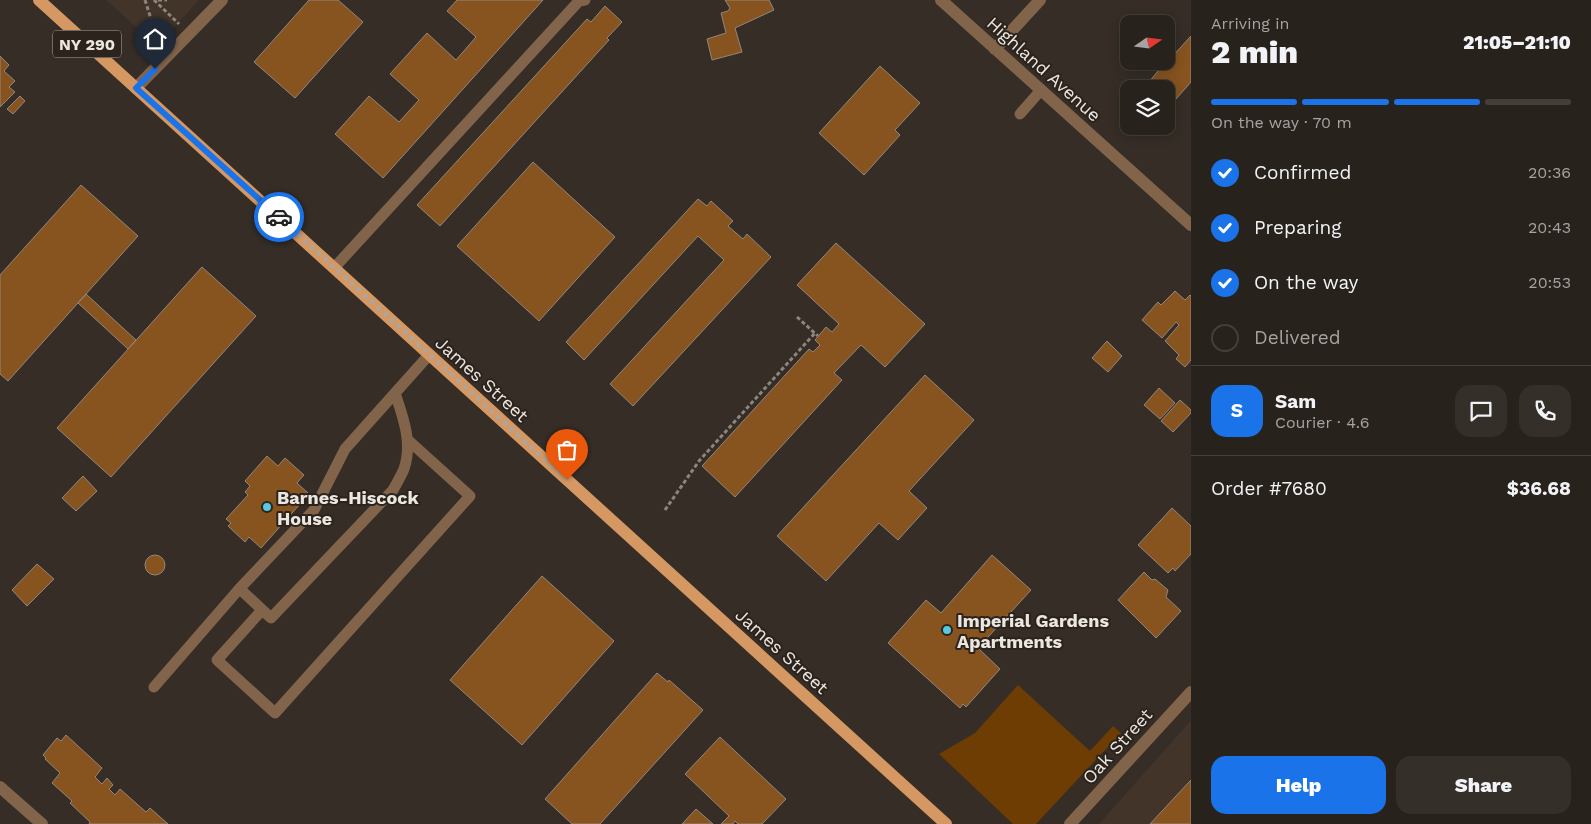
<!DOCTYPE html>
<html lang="en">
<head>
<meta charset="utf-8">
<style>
	:root { --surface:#28221c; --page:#342f29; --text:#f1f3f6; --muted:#a5a4a3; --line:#443f3b; --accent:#1a73e8 }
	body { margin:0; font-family:"Work Sans",sans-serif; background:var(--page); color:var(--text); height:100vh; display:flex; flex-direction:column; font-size:19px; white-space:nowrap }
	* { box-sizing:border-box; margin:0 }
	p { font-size:16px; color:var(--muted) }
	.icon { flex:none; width:28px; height:28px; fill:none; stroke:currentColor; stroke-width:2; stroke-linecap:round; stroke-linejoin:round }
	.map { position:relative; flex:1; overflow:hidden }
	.drawer { display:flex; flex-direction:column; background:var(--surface); width:400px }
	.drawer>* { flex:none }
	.needle { width:32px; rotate:76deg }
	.tools { position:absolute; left:1120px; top:15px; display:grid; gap:10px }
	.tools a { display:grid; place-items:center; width:55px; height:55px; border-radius:10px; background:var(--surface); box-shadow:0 2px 12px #0003,0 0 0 1px var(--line); font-size:25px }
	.pin { position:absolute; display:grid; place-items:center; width:42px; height:42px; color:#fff; margin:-51px -21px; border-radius:50% 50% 50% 0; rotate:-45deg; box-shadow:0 0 5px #0007 }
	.pin .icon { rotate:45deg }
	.courier { position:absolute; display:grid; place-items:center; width:50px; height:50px; margin:-25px; border:4px solid #1a73e8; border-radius:50%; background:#fff; color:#222; box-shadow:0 1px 6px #0007 }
	.headline em { font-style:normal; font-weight:800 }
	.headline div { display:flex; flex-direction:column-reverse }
	.headline { display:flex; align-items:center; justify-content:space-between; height:85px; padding:0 20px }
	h1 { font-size:32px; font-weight:800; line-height:38px }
	.bar { display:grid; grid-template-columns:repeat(4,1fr); gap:8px 5px; align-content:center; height:60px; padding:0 20px }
	.bar i { height:6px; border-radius:4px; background:var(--line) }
	.bar .on { background:var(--accent) }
	.bar p { grid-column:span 4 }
	.line { display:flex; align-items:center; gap:12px; padding:0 20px; border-top:1px solid var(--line) }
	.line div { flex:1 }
	.round { display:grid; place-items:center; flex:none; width:52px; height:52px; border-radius:15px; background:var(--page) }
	ol { padding:0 20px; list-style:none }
	li { display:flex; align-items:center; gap:15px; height:55px }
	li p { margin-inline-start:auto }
	li .icon { padding:5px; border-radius:50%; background:var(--accent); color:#fff; stroke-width:4 }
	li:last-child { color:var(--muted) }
	li i { width:28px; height:28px; border:2px solid var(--line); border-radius:50% }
	.cta { display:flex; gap:10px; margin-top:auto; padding:10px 20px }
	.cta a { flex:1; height:58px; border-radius:15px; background:var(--accent); color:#fff; font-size:20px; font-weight:800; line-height:58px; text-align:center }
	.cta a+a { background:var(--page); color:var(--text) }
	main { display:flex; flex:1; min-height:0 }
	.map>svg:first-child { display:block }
	.built { fill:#423429 }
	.green { fill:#6d3d04 }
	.building { fill:#87531f; stroke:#92877f }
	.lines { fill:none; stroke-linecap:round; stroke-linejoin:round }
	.path { stroke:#8d867f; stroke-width:3; stroke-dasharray:4 2.5; stroke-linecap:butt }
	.lane { stroke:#82644b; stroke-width:11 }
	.street { stroke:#82644b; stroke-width:12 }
	.primary { stroke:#d59863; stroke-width:12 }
	.done { stroke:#aca5a0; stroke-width:5; stroke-dasharray:0 9 }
	.route { stroke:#1a73e8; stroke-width:6 }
	.poi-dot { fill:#55cadf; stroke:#2b231c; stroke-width:2 }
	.labels { text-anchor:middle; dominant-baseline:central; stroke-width:4; stroke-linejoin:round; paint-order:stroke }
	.shield { fill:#2b231c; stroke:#b2aca6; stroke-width:1 }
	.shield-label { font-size:16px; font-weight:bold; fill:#ece6e1 }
	.street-label { font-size:18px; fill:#ece6e1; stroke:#2b231c }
	.poi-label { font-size:18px; font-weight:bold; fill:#ece6e1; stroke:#2b231c; text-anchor:start }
</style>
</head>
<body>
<main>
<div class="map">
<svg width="1191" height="824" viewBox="0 0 1191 824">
	<rect width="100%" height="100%" fill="#352d26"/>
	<path class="built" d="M106 0H199L157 46Z
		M1191 720V824H1099Z"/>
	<path class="green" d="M1018 685 1090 751 1113 726 1121 733 1036 824H1013L939 754 975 733Z"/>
	<path class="building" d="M309 0H338L363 22 295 98 254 62Z
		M457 0H543L383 178 335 134 369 96 399 122 419 100 390 74 427 33 456 60 476 37 447 11Z
		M725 0H769L774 10 735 28 742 52 712 60 707 39 726 33 721 13 728 11 730 8Z
		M605 6 622 22 607 38 609 40 440 226 417 205 587 19 591 22Z
		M1191 36V82L1168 108 1166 106V89H1157L1149 82 1158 71 1155 68 1161 61H1166V56L1170 59Z
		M0 56 9 65 4 71 15 81 9 87 15 92 0 107Z
		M880 66 920 103 895 130 900 135 864 175 819 133Z
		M20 96 25 101 13 114 7 109Z
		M533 162 615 237 539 321 457 246Z
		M81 185 138 236 8 381 0 374V275Z
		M698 199 707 206 711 201 733 221 728 226 743 239 747 234 771 257 633 406 610 384 724 260 698 236 584 360 566 342Z
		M836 243 925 324 885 367 861 345 834 373 842 380 735 497 702 466 809 349 813 352 820 345 815 340 826 327 832 332 839 324 797 285Z
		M202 267 256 316 111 477 57 428Z
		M1175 291 1185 300 1190 295 1191 296V360L1185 367 1176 359 1179 355 1165 341 1179 325 1176 322 1162 338 1142 320 1158 302 1161 305Z
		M86 294 136 340 128 349 78 303Z
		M1107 341 1122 356 1108 372 1092 358Z
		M925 375 974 420 909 491 927 508 898 540 879 523 826 581 777 536Z
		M1159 388 1175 403 1160 419 1144 405Z
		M1180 400 1191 410V413L1173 432 1161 421Z
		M267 456 278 466 285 458 304 475 297 483 309 494 261 548 249 537 245 542 228 526 231 523 226 519 248 495 245 492 250 486 245 481Z
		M83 476 97 491 76 511 62 498Z
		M1172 508 1191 526V554L1175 571 1173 568 1168 573 1138 545Z
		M992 555 1031 590 978 648 1000 669 966 707 963 704 960 708 888 643 926 600 941 613Z
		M145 565a10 10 0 1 1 20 0a10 10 0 1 1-20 0Z
		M37 564 54 579 27 606 12 590Z
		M1144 572 1152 580 1155 579 1168 590 1166 597 1181 611 1156 638 1118 600Z
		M542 576 614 641 522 745 450 680Z
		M657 673 668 682 669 680 703 710 600 824H572L545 799Z
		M66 735 102 768 95 777 102 784 107 778 113 785 109 789 115 795 120 789 146 812 150 808 168 824H89L90 822 70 803 72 801 52 783 60 773 45 759 46 758 43 755 57 738 61 741Z
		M720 737 786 799 762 824H738L735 821 733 824H721L729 816 685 774Z
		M1191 780V824H1150L1176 796Z
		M696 809 713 824H682Z"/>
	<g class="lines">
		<path class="path" d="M145 0 152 22 153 48
			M154 0 179 24
			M158 0H167
			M797 317 818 336
			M665 510 699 461 815 333"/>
		<path class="lane" d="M1020 114 1041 90
			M334 268 579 1 585 0
			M240 589 271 618 393 490C397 483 401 476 404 469 413 443 403 417 395 393
			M262 610 217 660 275 713 470 496 408 440
			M154 687 240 588 314 510 345 449 429 355"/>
		<path class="street" d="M941 0 1191 225
			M995 49 1040 0
			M136 88 222 0
			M0 787 42 824
			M1070 824 1191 692"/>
		<path class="primary" d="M39 0 946 824"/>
	</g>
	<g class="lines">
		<path class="done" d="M279 217 567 480"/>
		<path class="route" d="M155 69 136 88 279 217"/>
	</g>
	<g class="poi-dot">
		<circle cx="267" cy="507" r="5"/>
		<circle cx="947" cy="630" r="5"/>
	</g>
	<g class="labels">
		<rect class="shield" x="53" y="30.5" width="68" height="27" rx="4"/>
		<g class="shield-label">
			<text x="87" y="44">NY 290</text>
		</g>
		<g class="street-label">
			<text transform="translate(1044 69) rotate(42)">Highland Avenue</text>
			<text transform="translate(482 379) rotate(42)">James Street</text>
			<text transform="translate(782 651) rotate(42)">James Street</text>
			<text transform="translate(1117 746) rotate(-48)">Oak Street</text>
		</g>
		<g class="poi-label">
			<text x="277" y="497">Barnes-Hiscock<tspan x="277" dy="21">House</tspan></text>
			<text x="957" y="620">Imperial Gardens<tspan x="957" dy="21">Apartments</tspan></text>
		</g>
	</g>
</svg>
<div class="tools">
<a><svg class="needle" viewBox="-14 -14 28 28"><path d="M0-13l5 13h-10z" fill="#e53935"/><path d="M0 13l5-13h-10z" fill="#a5a4a3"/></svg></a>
<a><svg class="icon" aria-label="layers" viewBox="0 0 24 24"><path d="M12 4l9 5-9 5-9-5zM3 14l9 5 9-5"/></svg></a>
</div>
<div class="pin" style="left:567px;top:480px;background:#ea580c"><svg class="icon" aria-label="bag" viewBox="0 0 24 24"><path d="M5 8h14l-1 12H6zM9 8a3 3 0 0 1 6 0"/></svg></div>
<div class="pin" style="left:155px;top:69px;background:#1f2937"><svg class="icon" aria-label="home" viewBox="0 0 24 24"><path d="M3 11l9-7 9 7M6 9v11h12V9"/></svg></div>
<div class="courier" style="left:279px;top:217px"><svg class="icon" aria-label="car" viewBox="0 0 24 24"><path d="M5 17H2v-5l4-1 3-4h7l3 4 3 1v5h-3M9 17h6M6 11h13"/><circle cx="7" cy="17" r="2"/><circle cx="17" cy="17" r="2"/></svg></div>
</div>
<section class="drawer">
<div class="headline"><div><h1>2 min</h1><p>Arriving in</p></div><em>21:05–21:10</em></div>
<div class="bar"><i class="on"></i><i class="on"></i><i class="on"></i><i></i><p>On the way · 70 m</p></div>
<ol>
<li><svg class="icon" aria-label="check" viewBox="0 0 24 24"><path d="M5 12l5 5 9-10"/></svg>Confirmed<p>20:36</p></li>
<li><svg class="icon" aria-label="check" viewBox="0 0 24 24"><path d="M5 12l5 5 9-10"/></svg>Preparing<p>20:43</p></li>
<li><svg class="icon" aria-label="check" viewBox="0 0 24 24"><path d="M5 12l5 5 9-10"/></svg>On the way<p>20:53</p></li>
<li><i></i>Delivered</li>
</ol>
<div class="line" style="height:90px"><b class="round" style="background:var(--accent);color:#fff">S</b><div><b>Sam</b><p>Courier · 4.6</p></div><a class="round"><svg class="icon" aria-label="chat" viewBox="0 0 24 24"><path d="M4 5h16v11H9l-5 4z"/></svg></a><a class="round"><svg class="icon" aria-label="phone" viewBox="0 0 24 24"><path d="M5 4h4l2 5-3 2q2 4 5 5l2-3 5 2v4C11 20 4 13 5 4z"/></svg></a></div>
<div class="line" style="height:65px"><div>Order #7680</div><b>$36.68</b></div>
<div class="cta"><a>Help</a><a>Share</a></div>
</section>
</main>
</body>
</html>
